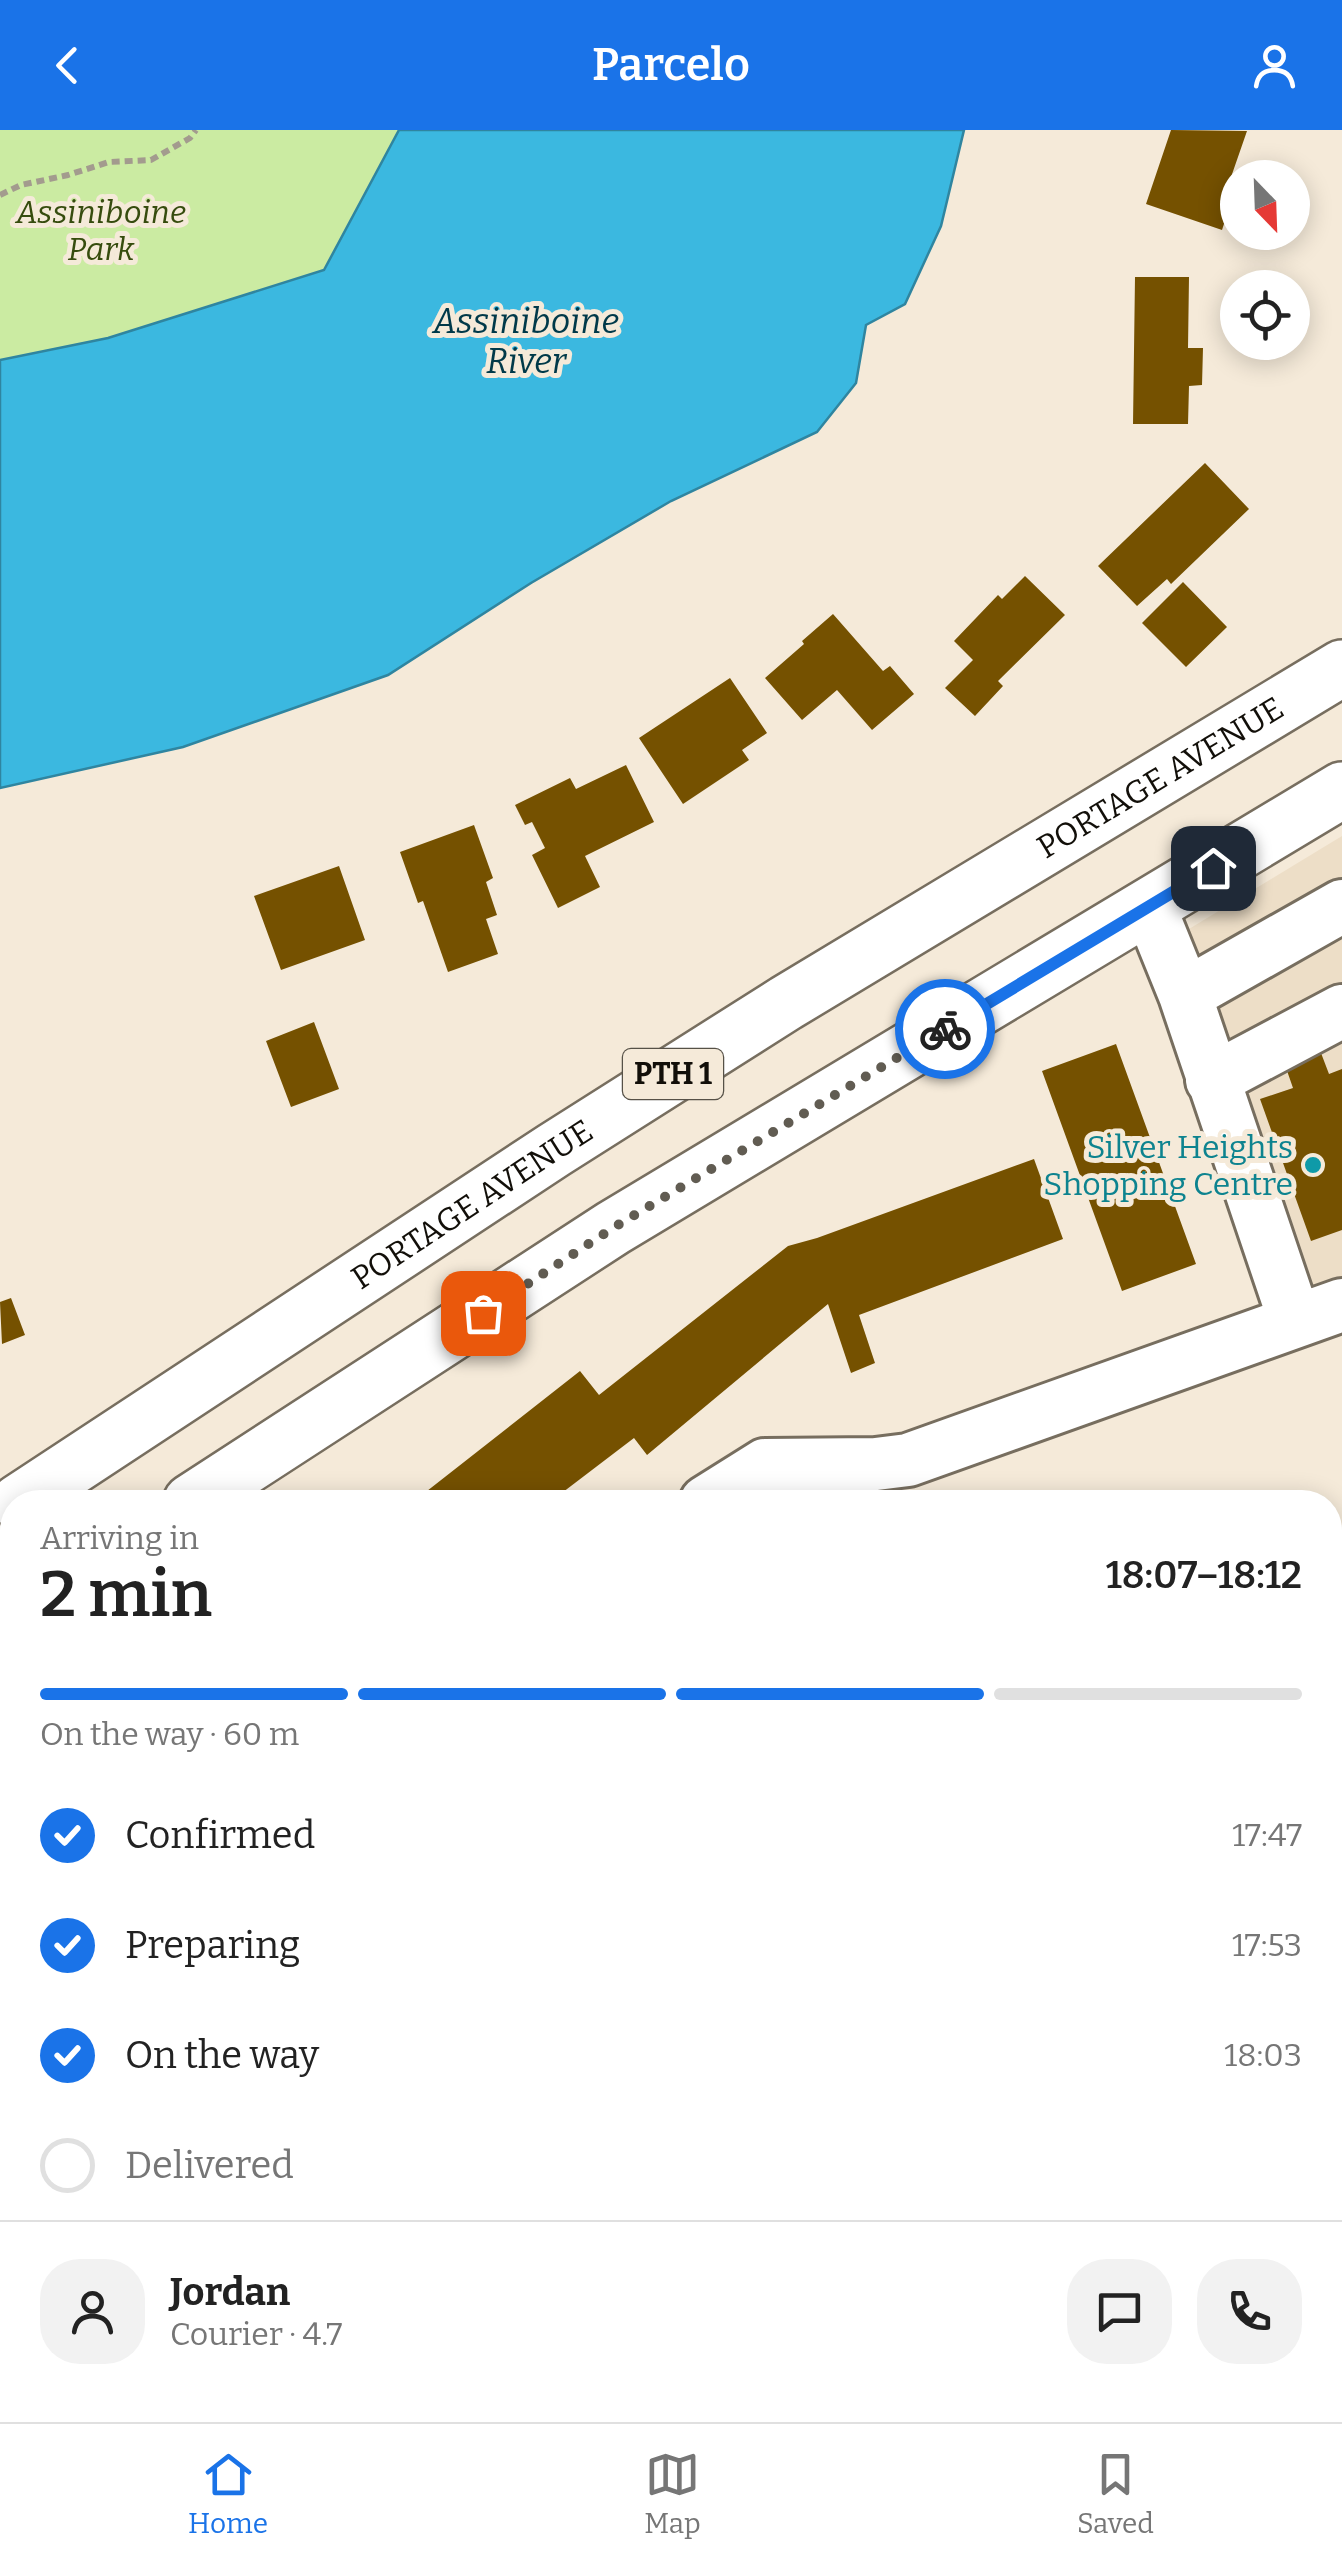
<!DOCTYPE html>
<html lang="en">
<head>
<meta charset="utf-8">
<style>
	:root { --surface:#fff; --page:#f2f2f2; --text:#222; --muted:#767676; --line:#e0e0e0; --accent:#1a73e8 }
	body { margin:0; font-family:Bitter,serif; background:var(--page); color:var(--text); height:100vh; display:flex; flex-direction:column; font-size:38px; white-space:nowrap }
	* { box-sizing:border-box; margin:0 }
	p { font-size:32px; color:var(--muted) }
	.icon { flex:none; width:55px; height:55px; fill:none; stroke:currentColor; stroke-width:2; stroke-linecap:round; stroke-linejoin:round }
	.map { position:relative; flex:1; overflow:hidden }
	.side { position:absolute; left:0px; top:1360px; width:1342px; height:932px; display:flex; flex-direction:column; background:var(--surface); border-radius:40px 40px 0 0; box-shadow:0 5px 25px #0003 }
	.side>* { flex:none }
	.needle { width:65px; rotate:157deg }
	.fabs { position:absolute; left:1220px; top:30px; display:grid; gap:20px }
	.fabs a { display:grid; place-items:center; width:90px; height:90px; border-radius:50%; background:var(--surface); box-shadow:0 5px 25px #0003; font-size:50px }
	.pin { position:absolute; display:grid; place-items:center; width:85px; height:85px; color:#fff; margin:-42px; border-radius:20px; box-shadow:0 5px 15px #0006 }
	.courier { position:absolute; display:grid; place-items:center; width:100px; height:100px; margin:-50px; border:8px solid #1a73e8; border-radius:50%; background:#fff; color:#222; box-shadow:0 2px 12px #0007 }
	.headline em { font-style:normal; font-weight:600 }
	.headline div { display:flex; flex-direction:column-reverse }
	.headline { display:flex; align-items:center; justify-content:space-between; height:170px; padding:0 40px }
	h1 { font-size:65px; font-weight:600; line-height:75px }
	.bar { display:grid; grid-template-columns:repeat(4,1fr); gap:15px 10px; align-content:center; height:120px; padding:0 40px }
	.bar i { height:12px; border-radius:8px; background:var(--line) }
	.bar .on { background:var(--accent) }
	.bar p { grid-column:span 4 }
	.line { display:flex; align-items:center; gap:25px; padding:0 40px; border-top:2px solid var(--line) }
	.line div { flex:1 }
	.round { display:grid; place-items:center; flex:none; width:105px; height:105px; border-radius:40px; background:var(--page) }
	ol { padding:0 40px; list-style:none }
	li { display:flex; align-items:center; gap:30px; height:110px }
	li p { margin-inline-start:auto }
	li .icon { padding:10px; border-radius:50%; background:var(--accent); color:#fff; stroke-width:4 }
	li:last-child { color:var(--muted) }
	li i { width:55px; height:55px; border:5px solid var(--line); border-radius:50% }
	header { display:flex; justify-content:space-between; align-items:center; height:130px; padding:0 40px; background:var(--accent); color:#fff; font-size:45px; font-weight:600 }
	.menu { display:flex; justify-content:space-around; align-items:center; height:140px; border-top:2px solid var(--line); background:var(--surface); font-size:28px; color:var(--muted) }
	.menu a { display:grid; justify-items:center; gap:5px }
	.menu .on { color:var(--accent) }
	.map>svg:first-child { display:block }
	.built { fill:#eddec7 }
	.green { fill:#cbeba2 }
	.water { fill:#3bb8e0; stroke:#2f85a0; stroke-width:2.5 }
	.building { fill:#755100 }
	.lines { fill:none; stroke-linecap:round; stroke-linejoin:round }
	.minor-casing { stroke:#776e5f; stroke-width:58 }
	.highway-casing { stroke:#776e5f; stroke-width:60 }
	.path { stroke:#a39b8e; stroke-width:6; stroke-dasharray:8 5; stroke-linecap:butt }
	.minor { stroke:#fff; stroke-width:52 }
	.highway { stroke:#fff; stroke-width:55 }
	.done { stroke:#615c52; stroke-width:10; stroke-dasharray:0 18 }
	.route { stroke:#1a73e8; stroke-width:12 }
	.culture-dot { fill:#0f9aa8; stroke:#f5ead9; stroke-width:4 }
	.labels { text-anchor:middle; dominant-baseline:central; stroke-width:10; stroke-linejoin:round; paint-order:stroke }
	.shield { fill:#f5ead9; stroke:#565147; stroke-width:2.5 }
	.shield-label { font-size:30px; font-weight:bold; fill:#120f09 }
	.park-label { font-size:32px; font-style:italic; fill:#364c0e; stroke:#f5ead9 }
	.street-label { font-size:32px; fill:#120f09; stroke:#f5ead9 }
	.culture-label { font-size:32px; fill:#0d838f; stroke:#f5ead9; text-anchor:end }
	.water-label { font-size:35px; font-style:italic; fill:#003949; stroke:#f5ead9 }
</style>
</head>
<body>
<header><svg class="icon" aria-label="back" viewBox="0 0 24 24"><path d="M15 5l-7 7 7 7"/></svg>Parcelo<svg class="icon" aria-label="person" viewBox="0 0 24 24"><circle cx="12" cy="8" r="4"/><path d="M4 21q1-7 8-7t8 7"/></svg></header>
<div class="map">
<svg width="1342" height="2292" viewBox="0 0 1342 2292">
	<rect width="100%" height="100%" fill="#f5ead9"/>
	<path class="built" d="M1342 706V1173L1296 1190 1166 813Z"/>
	<path class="green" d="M0 0H399L325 140 108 208 0 230Z"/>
	<path class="water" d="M399 0H964L941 96 905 174 866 195 856 253 817 302 671 371 531 453 388 545 183 617 0 658V230L108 208 324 140Z"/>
	<path class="building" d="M1171 0 1247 1 1230 50 1237 54 1222 100 1146 74Z
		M1135 147H1189L1188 218H1203L1202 255 1189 256 1188 294H1133Z
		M1205 333 1249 379 1171 454 1167 449 1137 476 1098 436Z
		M1025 446 1065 485 998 551 1003 556 975 586 945 558 973 530 954 511 998 465 1002 469Z
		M1183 452 1227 497 1186 537 1142 493Z
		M833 484 883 541 890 536 914 564 872 600 837 560 802 590 765 548 804 514 802 511Z
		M730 548 767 603 742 620 749 630 683 674 639 608Z
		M626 635 654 692 585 726 600 757 558 778 532 725 545 718 532 692 525 695 515 675 570 648 576 659Z
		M474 695 493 748 486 752 497 785 486 789 498 824 448 842 423 771 418 773 400 722Z
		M339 736 365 810 281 840 254 766Z
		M314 892 339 959 291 977 266 911Z
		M1116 914 1196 1134 1122 1161 1042 941Z
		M1321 923 1329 944 1342 939V1100L1311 1111 1260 969 1293 958 1285 935Z
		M1034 1029 1063 1109 859 1185 875 1233 851 1243 828 1174 647 1325 634 1308 550 1372H413L580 1241 599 1265 788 1116 817 1108Z
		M11 1168 25 1205 2 1214 0 1172Z
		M12 1610V1712L0 1679V1615Z"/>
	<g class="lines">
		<defs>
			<path id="minor" d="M1149 776 1185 865 1342 776
				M1185 865 1295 1191
				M1212 950 1342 881
				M706 1372 765 1335 876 1334 908 1330 1342 1175
				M1330 1473 1342 1469
				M0 1831 12 1823
				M0 1869 12 1903
				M1330 1914 1342 1910
				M148 2280 152 2292
				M431 2280 435 2292"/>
			<g id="highway">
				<path id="s1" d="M19 1372 554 1020 786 873 1342 538"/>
				<path d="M191 1372 613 1098 1342 660"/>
				<path d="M0 1497 12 1489"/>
			</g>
		</defs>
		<use href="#minor" class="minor-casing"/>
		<use href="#highway" class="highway-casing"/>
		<path class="path" d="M0 65 21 55 68 45 109 32 151 30 190 8 196 0"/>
		<use href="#minor" class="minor"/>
		<use href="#highway" class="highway"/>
	</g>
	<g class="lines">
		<path class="done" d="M483 1183 613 1098 945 899"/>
		<path class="route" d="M945 899 1213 738"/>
	</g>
	<circle class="culture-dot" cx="1313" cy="1035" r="10"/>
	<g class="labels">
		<rect class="shield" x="623" y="919" width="100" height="50" rx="8"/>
		<g class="shield-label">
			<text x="673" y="944">PTH 1</text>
		</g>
		<g class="park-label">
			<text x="101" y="82">Assiniboine<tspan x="101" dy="37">Park</tspan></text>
		</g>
		<g class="street-label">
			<text stroke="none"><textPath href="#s1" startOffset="1352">PORTAGE AVENUE</textPath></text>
			<text stroke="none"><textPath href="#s1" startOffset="542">PORTAGE AVENUE</textPath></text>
		</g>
		<g class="culture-label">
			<text x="1293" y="1017">Silver Heights<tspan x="1293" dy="37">Shopping Centre</tspan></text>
		</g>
		<g class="water-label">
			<text x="526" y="191">Assiniboine<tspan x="526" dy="40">River</tspan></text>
		</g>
	</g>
</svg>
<div class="fabs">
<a><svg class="needle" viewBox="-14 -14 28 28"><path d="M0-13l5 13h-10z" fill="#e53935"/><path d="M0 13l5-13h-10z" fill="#767676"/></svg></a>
<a><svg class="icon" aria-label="locate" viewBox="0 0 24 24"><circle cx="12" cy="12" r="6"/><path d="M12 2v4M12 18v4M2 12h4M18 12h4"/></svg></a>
</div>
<div class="pin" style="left:483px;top:1183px;background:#ea580c"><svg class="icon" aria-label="bag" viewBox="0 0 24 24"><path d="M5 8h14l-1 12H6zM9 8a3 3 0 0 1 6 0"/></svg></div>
<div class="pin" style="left:1213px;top:738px;background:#1f2937"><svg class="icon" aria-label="home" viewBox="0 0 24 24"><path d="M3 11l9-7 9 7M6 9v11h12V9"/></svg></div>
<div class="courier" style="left:945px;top:899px"><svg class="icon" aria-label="bike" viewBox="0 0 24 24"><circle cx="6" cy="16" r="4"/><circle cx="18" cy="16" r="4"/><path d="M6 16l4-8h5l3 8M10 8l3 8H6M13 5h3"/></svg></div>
<section class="side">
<div class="headline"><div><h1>2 min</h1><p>Arriving in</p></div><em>18:07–18:12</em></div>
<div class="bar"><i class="on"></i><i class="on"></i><i class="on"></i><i></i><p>On the way · 60 m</p></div>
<ol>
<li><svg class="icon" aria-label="check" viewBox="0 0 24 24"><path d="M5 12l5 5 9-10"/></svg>Confirmed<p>17:47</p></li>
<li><svg class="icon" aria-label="check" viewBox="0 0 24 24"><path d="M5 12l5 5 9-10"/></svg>Preparing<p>17:53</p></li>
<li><svg class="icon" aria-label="check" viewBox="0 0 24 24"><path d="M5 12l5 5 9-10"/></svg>On the way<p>18:03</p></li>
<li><i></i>Delivered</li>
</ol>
<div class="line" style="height:180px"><a class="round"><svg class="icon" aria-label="person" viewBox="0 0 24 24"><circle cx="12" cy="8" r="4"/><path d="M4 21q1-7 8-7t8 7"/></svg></a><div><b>Jordan</b><p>Courier · 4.7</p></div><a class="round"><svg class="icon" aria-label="chat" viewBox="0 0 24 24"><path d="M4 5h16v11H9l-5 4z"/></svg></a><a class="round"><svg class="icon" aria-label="phone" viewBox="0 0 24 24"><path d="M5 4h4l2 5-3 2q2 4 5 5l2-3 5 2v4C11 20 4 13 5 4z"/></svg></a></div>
</section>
</div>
<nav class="menu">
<a class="on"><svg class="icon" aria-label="home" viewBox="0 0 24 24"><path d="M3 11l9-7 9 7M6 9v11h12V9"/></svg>Home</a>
<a><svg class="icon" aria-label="map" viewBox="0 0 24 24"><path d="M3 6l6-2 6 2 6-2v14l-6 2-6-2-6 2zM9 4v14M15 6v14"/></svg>Map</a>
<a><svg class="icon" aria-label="saved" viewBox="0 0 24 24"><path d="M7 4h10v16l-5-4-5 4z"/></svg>Saved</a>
</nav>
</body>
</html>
